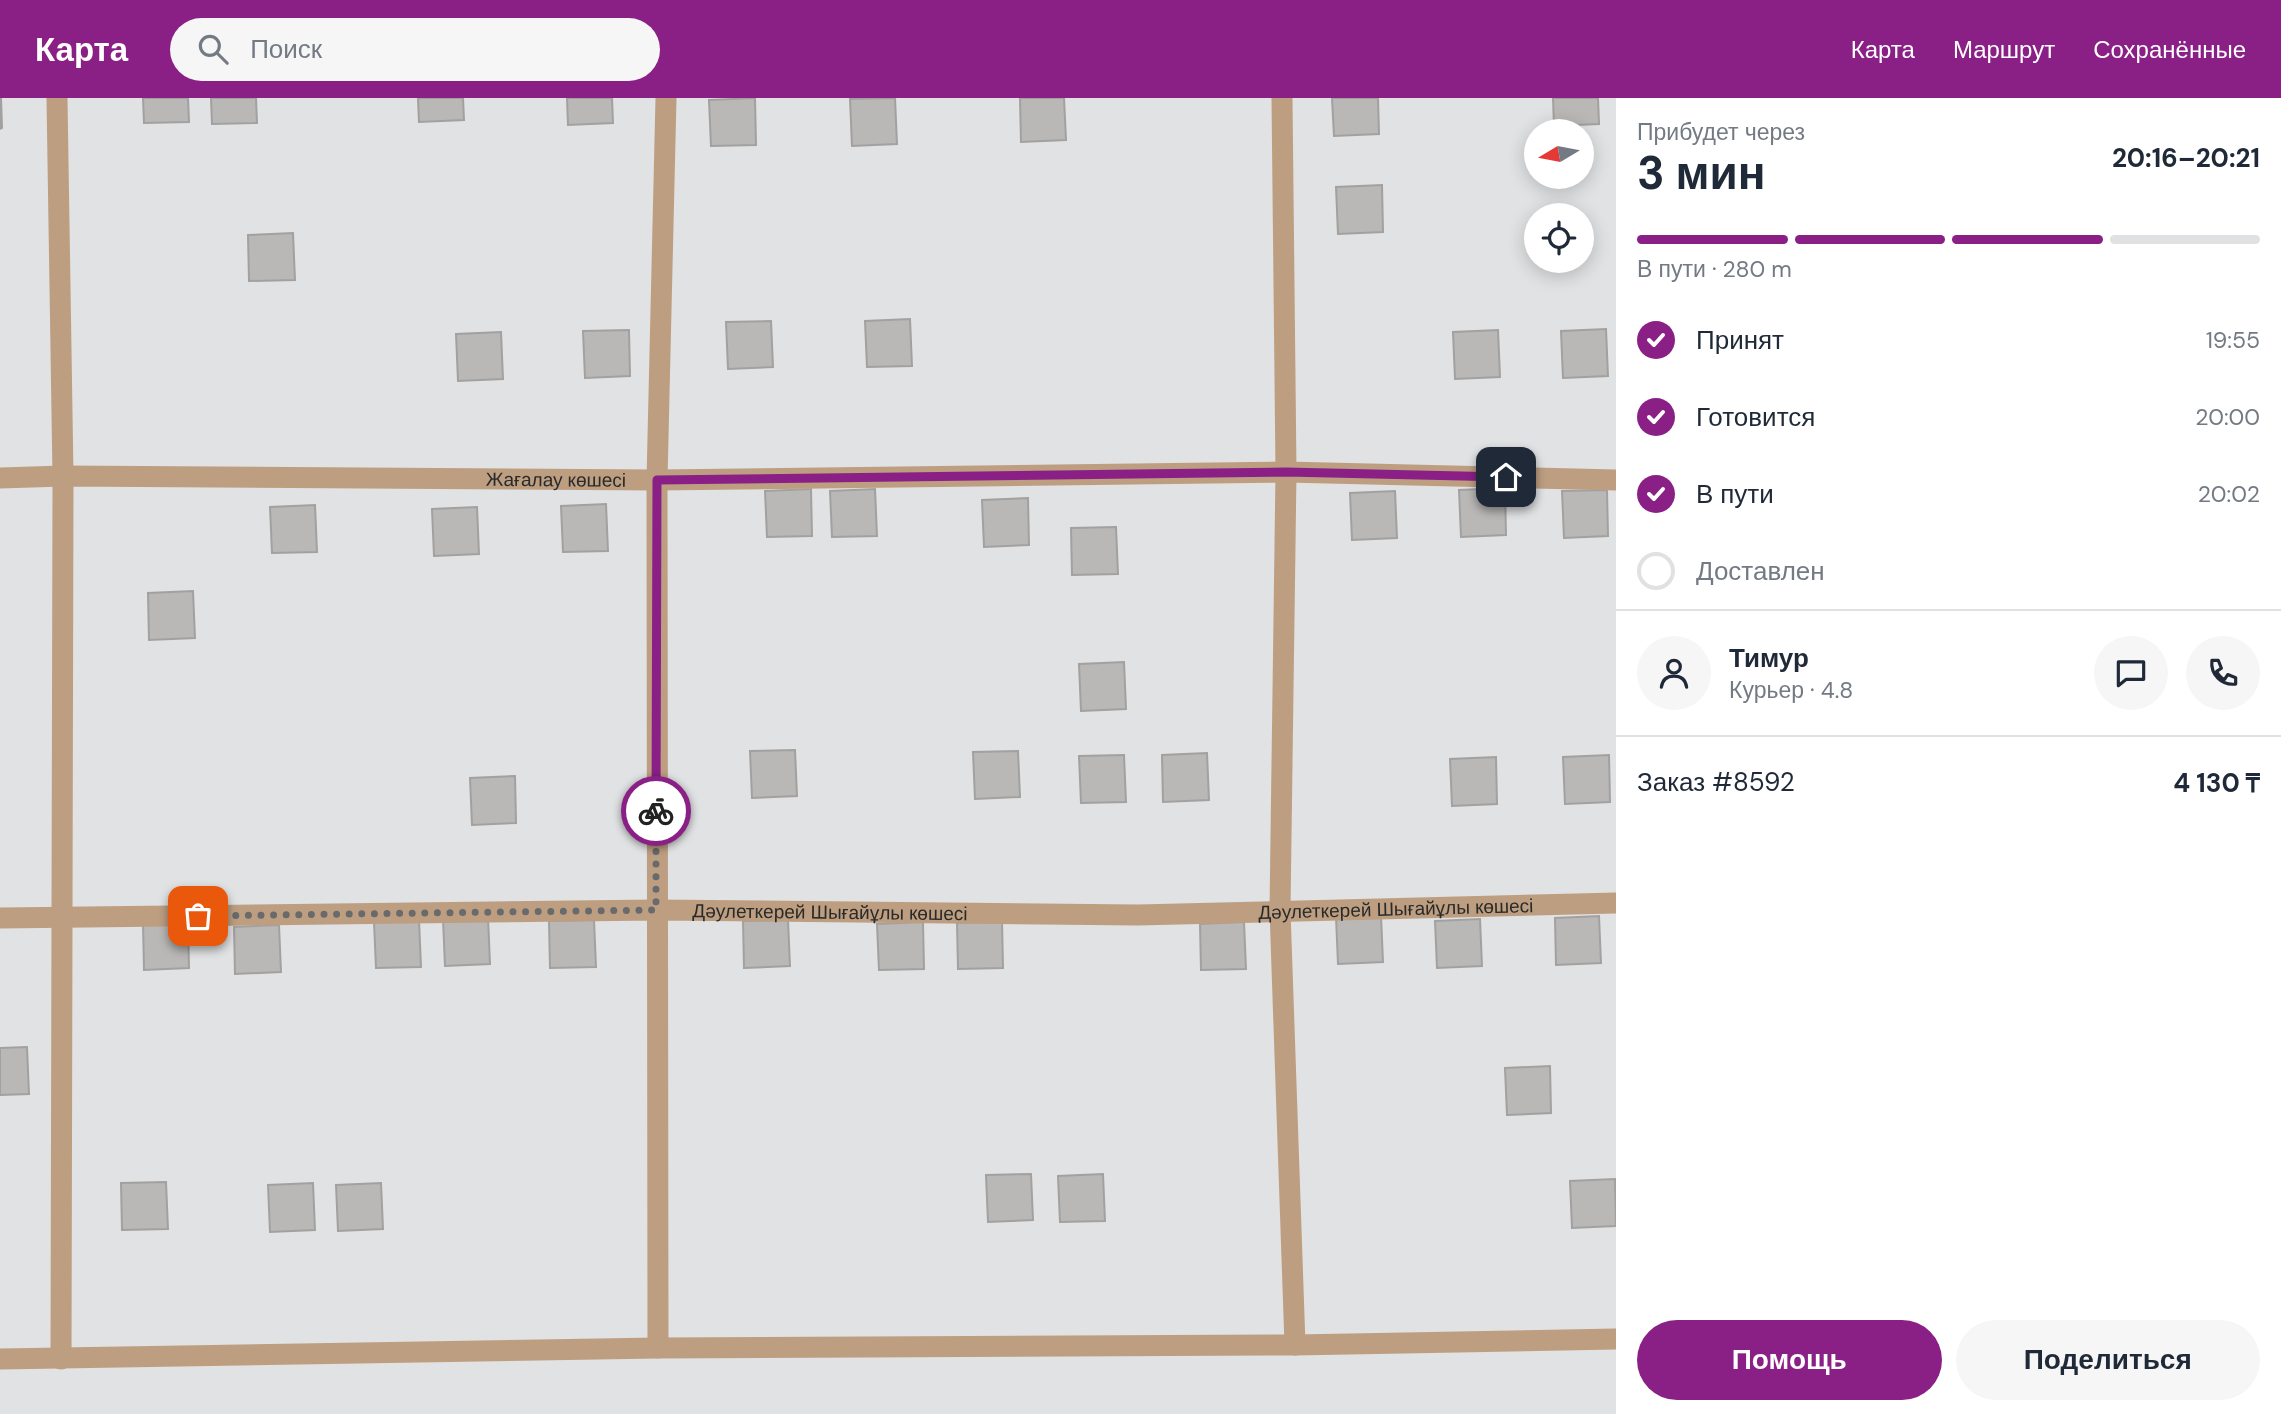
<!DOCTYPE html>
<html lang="ru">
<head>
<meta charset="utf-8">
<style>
	:root { --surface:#fff; --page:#f6f6f7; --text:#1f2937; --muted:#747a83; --line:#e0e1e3; --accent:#8a2086 }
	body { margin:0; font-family:"DM Sans",sans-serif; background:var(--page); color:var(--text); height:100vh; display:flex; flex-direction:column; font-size:26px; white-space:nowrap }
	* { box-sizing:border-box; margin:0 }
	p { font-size:23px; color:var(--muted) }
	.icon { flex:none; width:38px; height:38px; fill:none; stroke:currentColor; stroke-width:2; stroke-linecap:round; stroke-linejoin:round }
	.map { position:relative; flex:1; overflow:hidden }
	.side { display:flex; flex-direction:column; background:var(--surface); width:665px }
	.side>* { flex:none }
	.needle { width:46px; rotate:260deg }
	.buttons { position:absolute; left:1524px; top:21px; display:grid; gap:14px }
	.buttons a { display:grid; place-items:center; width:70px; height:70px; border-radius:50%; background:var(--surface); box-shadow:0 4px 18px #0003; font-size:35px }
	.pin { position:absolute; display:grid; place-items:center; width:60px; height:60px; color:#fff; margin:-30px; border-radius:14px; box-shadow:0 4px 10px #0006 }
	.courier { position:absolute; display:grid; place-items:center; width:70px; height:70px; margin:-35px; border:5px solid #8a2086; border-radius:50%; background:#fff; color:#222; box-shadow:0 2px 9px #0007 }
	.overview em { font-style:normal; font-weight:700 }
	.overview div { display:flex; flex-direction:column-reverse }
	.overview { display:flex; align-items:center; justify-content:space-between; height:119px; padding:0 21px }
	h1 { font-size:46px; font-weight:700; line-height:52px }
	.bar { display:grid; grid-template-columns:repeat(4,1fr); gap:10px 7px; align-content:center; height:84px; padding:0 21px }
	.bar i { height:9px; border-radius:5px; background:var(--line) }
	.bar .on { background:var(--accent) }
	.bar p { grid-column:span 4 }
	.line { display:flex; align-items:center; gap:18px; padding:0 21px; border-top:2px solid var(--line) }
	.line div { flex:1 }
	.round { display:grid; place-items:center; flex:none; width:74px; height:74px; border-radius:37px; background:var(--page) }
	ol { padding:0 21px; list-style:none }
	li { display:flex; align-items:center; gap:21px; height:77px }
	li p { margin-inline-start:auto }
	li .icon { padding:7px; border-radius:50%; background:var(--accent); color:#fff; stroke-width:4 }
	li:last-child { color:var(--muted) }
	li i { width:38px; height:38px; border:4px solid var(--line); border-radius:50% }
	.button { display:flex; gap:14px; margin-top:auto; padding:14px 21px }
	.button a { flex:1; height:80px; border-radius:42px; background:var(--accent); color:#fff; font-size:28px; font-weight:700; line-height:80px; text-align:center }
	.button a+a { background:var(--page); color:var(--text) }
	header { display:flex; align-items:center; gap:42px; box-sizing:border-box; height:98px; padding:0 35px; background:var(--accent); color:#fff }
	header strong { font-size:33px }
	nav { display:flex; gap:38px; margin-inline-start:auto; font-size:24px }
	.search { width:490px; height:63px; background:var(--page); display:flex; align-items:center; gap:18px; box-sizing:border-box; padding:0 24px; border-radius:38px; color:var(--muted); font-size:26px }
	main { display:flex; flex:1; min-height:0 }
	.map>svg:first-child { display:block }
	.building { fill:#b9b8b7; stroke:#a2a1a0; stroke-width:2 }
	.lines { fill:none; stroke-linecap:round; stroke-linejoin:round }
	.street { stroke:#be9e81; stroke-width:21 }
	.done { stroke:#696a6b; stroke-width:7; stroke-dasharray:0 12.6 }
	.route { stroke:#8a2086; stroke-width:9 }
	.labels { text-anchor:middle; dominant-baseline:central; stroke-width:6; stroke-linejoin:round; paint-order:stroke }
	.street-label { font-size:19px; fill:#292a2a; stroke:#eeeff0 }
</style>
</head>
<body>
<header>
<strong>Карта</strong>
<div class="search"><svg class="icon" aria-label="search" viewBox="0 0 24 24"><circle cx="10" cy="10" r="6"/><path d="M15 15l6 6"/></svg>Поиск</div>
<nav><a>Карта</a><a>Маршрут</a><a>Сохранённые</a></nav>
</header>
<main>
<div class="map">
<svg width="1616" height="1316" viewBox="0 0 1616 1316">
	<rect width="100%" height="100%" fill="#e1e2e3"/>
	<path class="building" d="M0 0H1L2 30 0 31Z
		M143 0H188L189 24 144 25Z
		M211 0H256L257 25 212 26Z
		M418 0H463L464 22 419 24Z
		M567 0H612L613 25 568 27Z
		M755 0 756 47 711 48 709 2Z
		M895 0 897 46 852 48 850 1Z
		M1020 0H1064L1066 42 1021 44Z
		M1332 0H1378L1379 36 1334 38Z
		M1553 0H1598L1599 26 1554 28Z
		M1382 87 1383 134 1338 136 1336 89Z
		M293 135 295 182 249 183 248 137Z
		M910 221 912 268 867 269 865 223Z
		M771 223 773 269 728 271 726 224Z
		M1606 231 1608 278 1563 280 1561 233Z
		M629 232 630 278 585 280 583 233Z
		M1498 232 1500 279 1455 281 1453 234Z
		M501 234 503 281 458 283 456 236Z
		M1505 390 1506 437 1461 439 1459 392Z
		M811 391 812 438 767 439 765 393Z
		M875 391 877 438 832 439 830 393Z
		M1607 392 1608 438 1564 440 1562 393Z
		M1395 393 1397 440 1352 442 1350 395Z
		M1028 400 1029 447 984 449 982 402Z
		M606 406 608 453 563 454 561 408Z
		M315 407 317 454 272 455 270 409Z
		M477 409 479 456 434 458 432 411Z
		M1116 429 1118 476 1072 477 1071 430Z
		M193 493 195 540 149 542 148 495Z
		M1124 564 1126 611 1081 613 1079 566Z
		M795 652 797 698 752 700 750 653Z
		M1018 653 1020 699 975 701 973 654Z
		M1207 655 1209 702 1163 704 1162 657Z
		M1124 657 1126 704 1081 705 1079 658Z
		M1609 657 1610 704 1565 706 1563 659Z
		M1496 659 1497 706 1452 708 1450 661Z
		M515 678 516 725 472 727 470 680Z
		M1381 818 1383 864 1338 866 1336 819Z
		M1599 818 1601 865 1556 867 1555 820Z
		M488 819 490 866 445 868 443 821Z
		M1480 821 1482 868 1437 870 1435 823Z
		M419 822 421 869 376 870 374 824Z
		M594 822 596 869 550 870 549 823Z
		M788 822 790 868 744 870 743 823Z
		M188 823 189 870 144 872 143 825Z
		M1002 823 1003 870 958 871 957 825Z
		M923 824 924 871 879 872 877 826Z
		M1244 824 1246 871 1201 872 1200 826Z
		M279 827 281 874 235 876 234 829Z
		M27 949 29 996 0 997V950Z
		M1550 968 1551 1015 1507 1017 1505 970Z
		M1031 1076 1033 1122 988 1124 986 1077Z
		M1103 1076 1105 1123 1060 1124 1058 1078Z
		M1615 1081 1616 1128 1572 1130 1570 1083Z
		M166 1084 168 1131 122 1132 121 1085Z
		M313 1085 315 1132 270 1134 268 1087Z
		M381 1085 383 1131 338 1133 336 1087Z"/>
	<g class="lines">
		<g class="street">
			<path d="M57 0 63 378 61 1261"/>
			<path d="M1282 0 1286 374 1280 812 1295 1247"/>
			<path id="s1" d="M0 380 63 378 657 382 1286 374 1616 382"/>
			<path id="s2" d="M0 820 656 812 1138 817 1616 805"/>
			<path d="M658 1250 657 382 666 0"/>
			<path d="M0 1261 658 1250 1295 1247 1616 1241"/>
		</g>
	</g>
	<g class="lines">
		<path class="done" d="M198 818 656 812V713"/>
		<path class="route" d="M656 713 657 382 1286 374 1506 379"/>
	</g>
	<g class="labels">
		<g class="street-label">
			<text stroke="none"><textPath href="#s1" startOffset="556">Жағалау көшесі</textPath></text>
			<text stroke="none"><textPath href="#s2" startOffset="1396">Дәулеткерей Шығайұлы көшесі</textPath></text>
			<text stroke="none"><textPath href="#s2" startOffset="830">Дәулеткерей Шығайұлы көшесі</textPath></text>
		</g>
	</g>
</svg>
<div class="buttons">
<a><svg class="needle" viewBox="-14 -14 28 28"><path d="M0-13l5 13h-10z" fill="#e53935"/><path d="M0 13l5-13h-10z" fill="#747a83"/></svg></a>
<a><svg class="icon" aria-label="locate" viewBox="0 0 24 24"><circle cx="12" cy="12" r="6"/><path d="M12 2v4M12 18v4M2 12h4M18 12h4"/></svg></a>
</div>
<div class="pin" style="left:198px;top:818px;background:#ea580c"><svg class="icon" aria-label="bag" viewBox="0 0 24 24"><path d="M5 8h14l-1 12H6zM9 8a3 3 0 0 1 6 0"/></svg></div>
<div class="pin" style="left:1506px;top:379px;background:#1f2937"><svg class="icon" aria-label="home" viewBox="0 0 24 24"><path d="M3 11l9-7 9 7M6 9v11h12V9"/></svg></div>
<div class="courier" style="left:656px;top:713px"><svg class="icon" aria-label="bike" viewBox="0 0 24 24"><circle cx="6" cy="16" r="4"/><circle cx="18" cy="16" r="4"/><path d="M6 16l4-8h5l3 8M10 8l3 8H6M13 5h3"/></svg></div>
</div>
<section class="side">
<div class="overview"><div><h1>3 мин</h1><p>Прибудет через</p></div><em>20:16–20:21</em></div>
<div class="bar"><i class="on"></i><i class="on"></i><i class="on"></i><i></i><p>В пути · 280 m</p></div>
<ol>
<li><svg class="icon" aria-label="check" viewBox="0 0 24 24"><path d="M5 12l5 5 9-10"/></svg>Принят<p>19:55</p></li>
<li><svg class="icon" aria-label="check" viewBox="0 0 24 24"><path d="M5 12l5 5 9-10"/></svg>Готовится<p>20:00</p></li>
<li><svg class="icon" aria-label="check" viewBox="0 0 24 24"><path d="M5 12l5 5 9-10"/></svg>В пути<p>20:02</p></li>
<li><i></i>Доставлен</li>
</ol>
<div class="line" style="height:126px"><a class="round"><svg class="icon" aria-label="person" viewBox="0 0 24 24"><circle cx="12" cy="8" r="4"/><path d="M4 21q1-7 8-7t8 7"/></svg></a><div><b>Тимур</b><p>Курьер · 4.8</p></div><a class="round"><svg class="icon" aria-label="chat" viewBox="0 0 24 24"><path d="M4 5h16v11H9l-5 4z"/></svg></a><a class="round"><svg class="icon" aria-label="phone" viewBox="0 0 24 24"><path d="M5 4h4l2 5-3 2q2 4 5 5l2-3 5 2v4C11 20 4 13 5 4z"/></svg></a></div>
<div class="line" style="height:91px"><div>Заказ #8592</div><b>4 130 ₸</b></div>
<div class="button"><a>Помощь</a><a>Поделиться</a></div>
</section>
</main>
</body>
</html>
